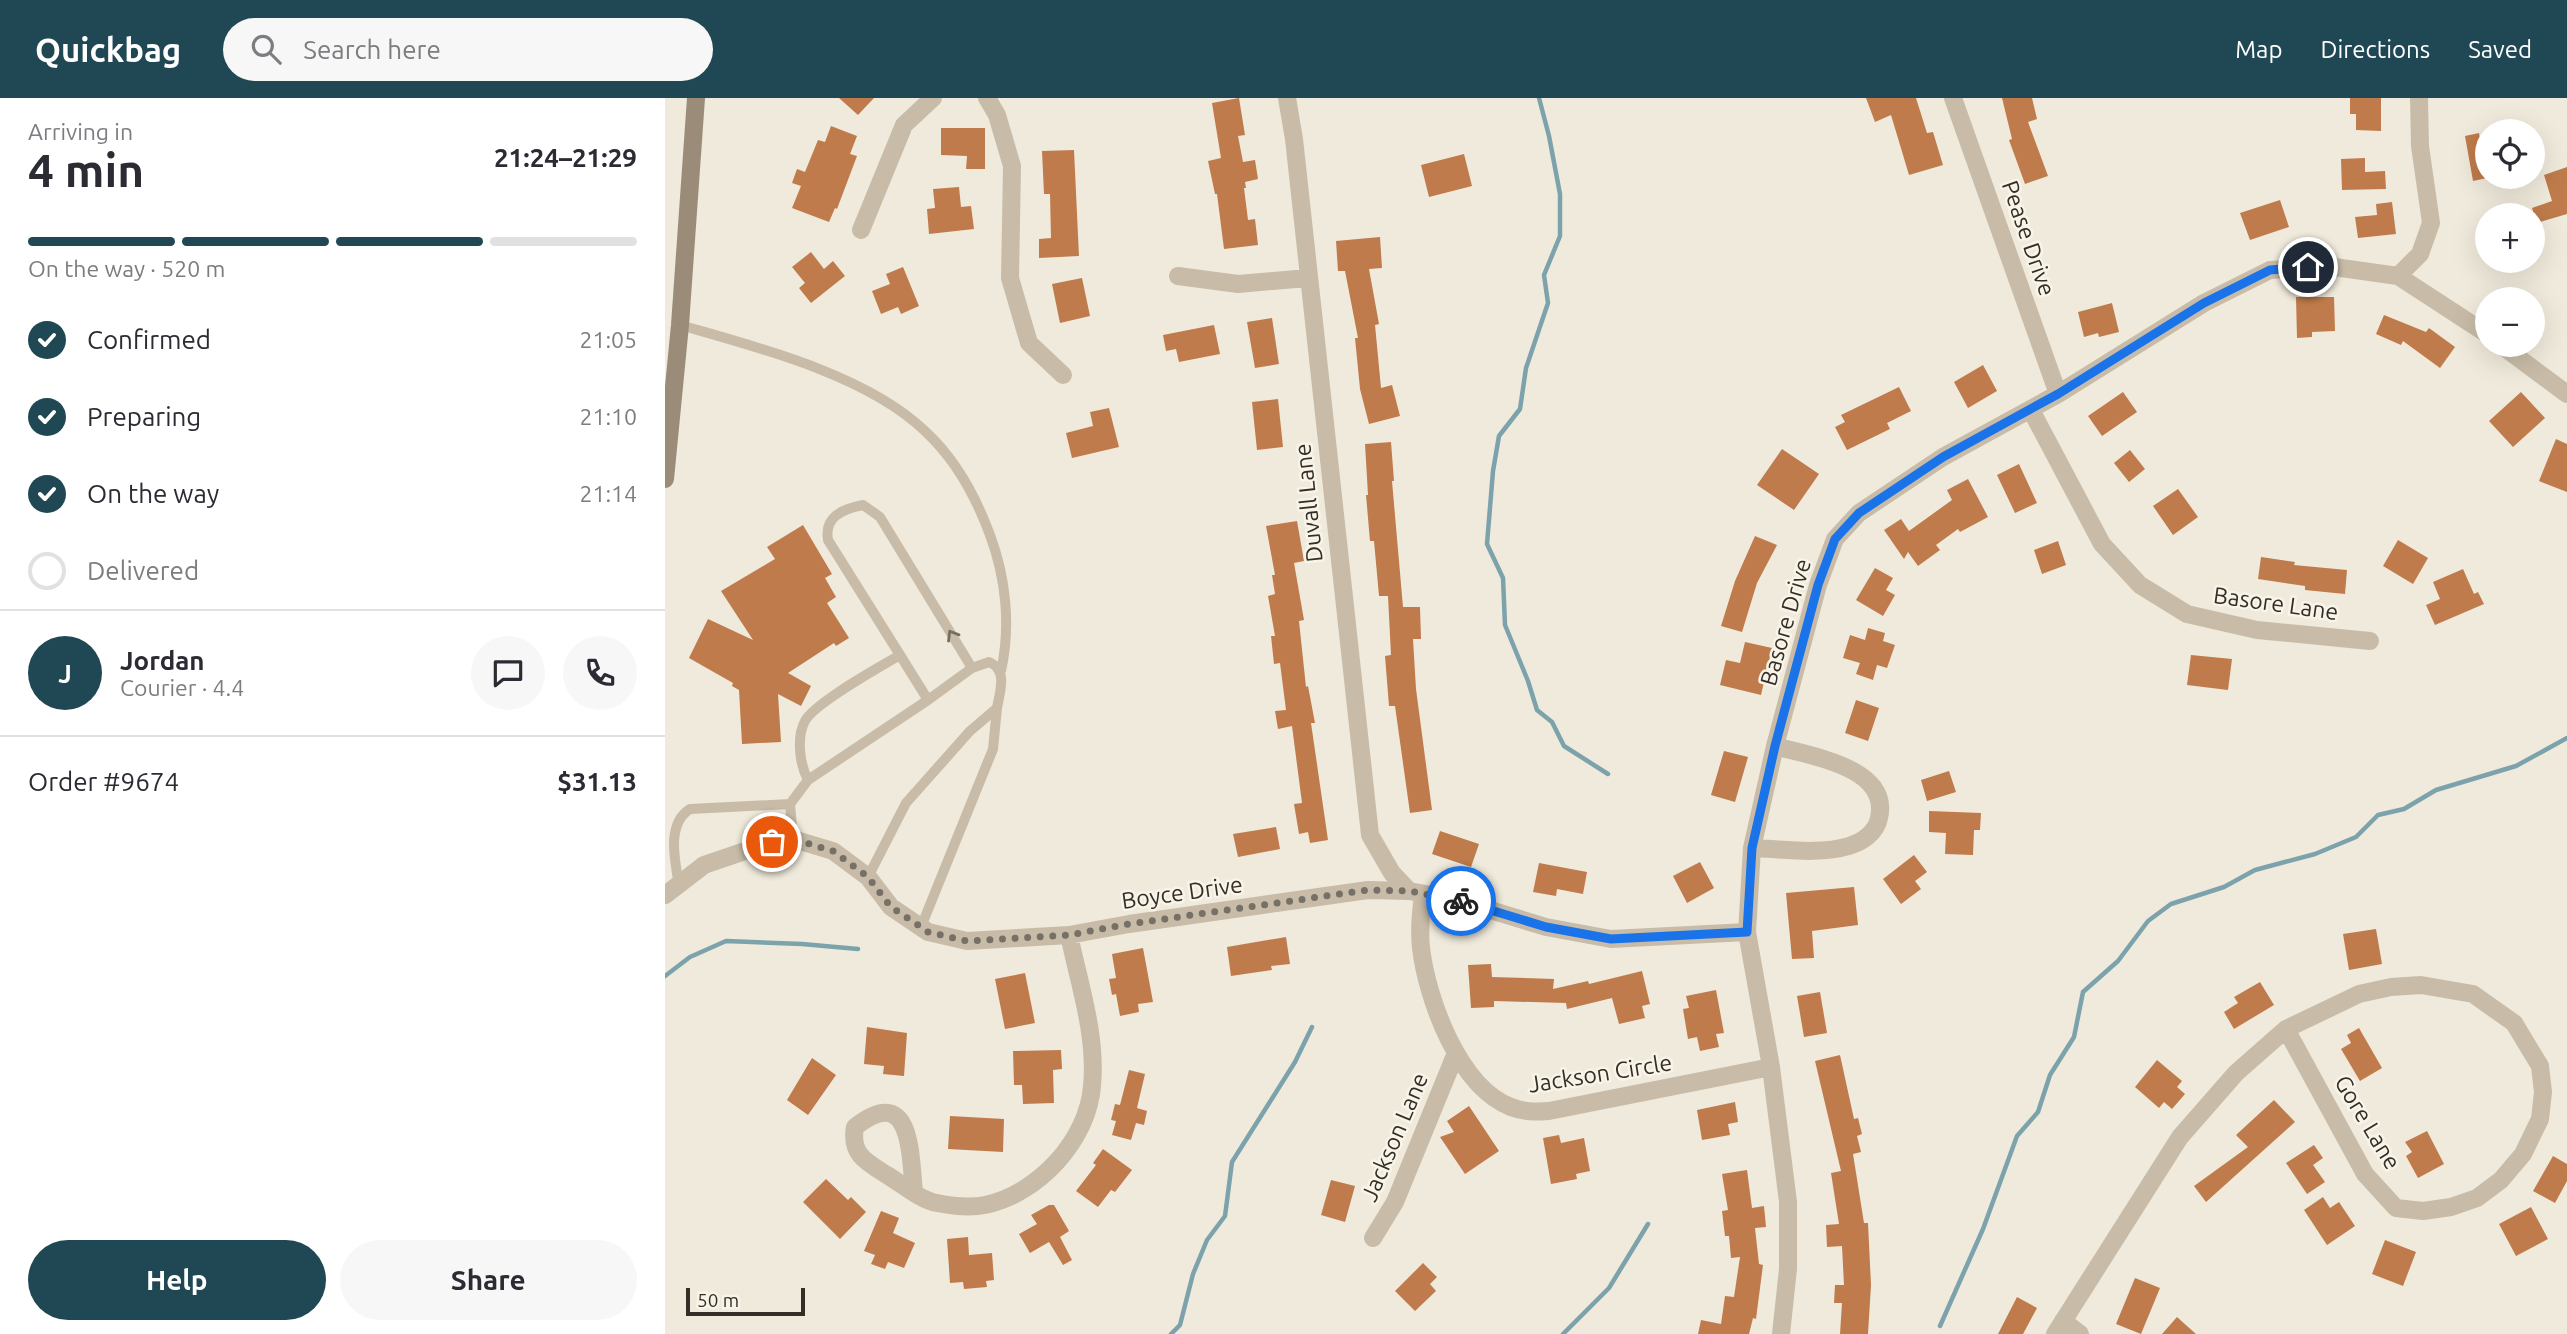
<!DOCTYPE html>
<html lang="en">
<head>
<meta charset="utf-8">
<style>
	:root { --surface:#fff; --page:#f7f7f7; --text:#2b2b33; --muted:#7c7c81; --line:#e1e1e2; --accent:#204854 }
	body { margin:0; font-family:Ubuntu,sans-serif; background:var(--page); color:var(--text); height:100vh; display:flex; flex-direction:column; font-size:26px; white-space:nowrap }
	* { box-sizing:border-box; margin:0 }
	p { font-size:23px; color:var(--muted) }
	.icon { flex:none; width:38px; height:38px; fill:none; stroke:currentColor; stroke-width:2; stroke-linecap:round; stroke-linejoin:round }
	.map { position:relative; flex:1; overflow:hidden }
	.panel { display:flex; flex-direction:column; background:var(--surface); width:665px }
	.panel>* { flex:none }
	.buttons { position:absolute; left:1810px; top:21px; display:grid; gap:14px }
	.buttons a { display:grid; place-items:center; width:70px; height:70px; border-radius:50%; background:var(--surface); box-shadow:0 7px 28px #0002; font-size:35px }
	.scale { position:absolute; left:21px; bottom:18px; width:119px; box-sizing:border-box; padding-left:7px; border:4px solid #352e28; border-top:0; font-size:19px; line-height:24px; white-space:nowrap; color:#352e28; -webkit-text-stroke:5px #f8f4e8; paint-order:stroke }
	.pin { position:absolute; display:grid; place-items:center; width:60px; height:60px; color:#fff; margin:-30px; border:4px solid #fff; border-radius:50%; box-shadow:0 2px 7px #0007 }
	.courier { position:absolute; display:grid; place-items:center; width:70px; height:70px; margin:-35px; border:5px solid #1a73e8; border-radius:50%; background:#fff; color:#222; box-shadow:0 2px 9px #0007 }
	.overview em { font-style:normal; font-weight:700 }
	.overview div { display:flex; flex-direction:column-reverse }
	.overview { display:flex; align-items:center; justify-content:space-between; height:119px; padding:0 28px }
	h1 { font-size:46px; font-weight:700; line-height:52px }
	.bar { display:grid; grid-template-columns:repeat(4,1fr); gap:10px 7px; align-content:center; height:84px; padding:0 28px }
	.bar i { height:9px; border-radius:5px; background:var(--line) }
	.bar .selected { background:var(--accent) }
	.bar p { grid-column:span 4 }
	.line { display:flex; align-items:center; gap:18px; padding:0 28px; border-top:2px solid var(--line) }
	.line div { flex:1 }
	.round { display:grid; place-items:center; flex:none; width:74px; height:74px; border-radius:37px; background:var(--page) }
	ol { padding:0 28px; list-style:none }
	li { display:flex; align-items:center; gap:21px; height:77px }
	li p { margin-inline-start:auto }
	li .icon { padding:7px; border-radius:50%; background:var(--accent); color:#fff; stroke-width:4 }
	li:last-child { color:var(--muted) }
	li i { width:38px; height:38px; border:4px solid var(--line); border-radius:50% }
	.button { display:flex; gap:14px; margin-top:auto; padding:14px 28px }
	.button a { flex:1; height:80px; border-radius:42px; background:var(--accent); color:#fff; font-size:28px; font-weight:700; line-height:80px; text-align:center }
	.button a+a { background:var(--page); color:var(--text) }
	header { display:flex; align-items:center; gap:42px; box-sizing:border-box; height:98px; padding:0 35px; background:var(--accent); color:#fff }
	header strong { font-size:33px }
	nav { display:flex; gap:38px; margin-inline-start:auto; font-size:24px }
	.search { width:490px; height:63px; background:var(--page); display:flex; align-items:center; gap:18px; box-sizing:border-box; padding:0 24px; border-radius:38px; color:var(--muted); font-size:26px }
	main { display:flex; flex:1; min-height:0 }
	.map>svg:first-child { display:block }
	.lines { fill:none; stroke-linecap:round; stroke-linejoin:round }
	.stream { stroke:#7ca2ac; stroke-width:4.5 }
	.building { fill:#bf7b4b }
	.lane { stroke:#c8bca8; stroke-width:10 }
	.street { stroke:#c8bca8; stroke-width:18 }
	.secondary { stroke:#9b8c7a; stroke-width:18 }
	.oneway { stroke:#776e62 }
	.done { stroke:#767067; stroke-width:7; stroke-dasharray:0 12.6 }
	.route { stroke:#1a73e8; stroke-width:9 }
	.labels { text-anchor:middle; dominant-baseline:central; stroke-width:5; stroke-linejoin:round; paint-order:stroke }
	.street-label { font-size:23px; fill:#352e28; stroke:#f8f4e8 }
</style>
</head>
<body>
<header>
<strong>Quickbag</strong>
<div class="search"><svg class="icon" aria-label="search" viewBox="0 0 24 24"><circle cx="10" cy="10" r="6"/><path d="M15 15l6 6"/></svg>Search here</div>
<nav><a>Map</a><a>Directions</a><a>Saved</a></nav>
</header>
<main>
<section class="panel">
<div class="overview"><div><h1>4 min</h1><p>Arriving in</p></div><em>21:24–21:29</em></div>
<div class="bar"><i class="selected"></i><i class="selected"></i><i class="selected"></i><i></i><p>On the way · 520 m</p></div>
<ol>
<li><svg class="icon" aria-label="check" viewBox="0 0 24 24"><path d="M5 12l5 5 9-10"/></svg>Confirmed<p>21:05</p></li>
<li><svg class="icon" aria-label="check" viewBox="0 0 24 24"><path d="M5 12l5 5 9-10"/></svg>Preparing<p>21:10</p></li>
<li><svg class="icon" aria-label="check" viewBox="0 0 24 24"><path d="M5 12l5 5 9-10"/></svg>On the way<p>21:14</p></li>
<li><i></i>Delivered</li>
</ol>
<div class="line" style="height:126px"><b class="round" style="background:var(--accent);color:#fff">J</b><div><b>Jordan</b><p>Courier · 4.4</p></div><a class="round"><svg class="icon" aria-label="chat" viewBox="0 0 24 24"><path d="M4 5h16v11H9l-5 4z"/></svg></a><a class="round"><svg class="icon" aria-label="phone" viewBox="0 0 24 24"><path d="M5 4h4l2 5-3 2q2 4 5 5l2-3 5 2v4C11 20 4 13 5 4z"/></svg></a></div>
<div class="line" style="height:91px"><div>Order #9674</div><b>$31.13</b></div>
<div class="button"><a>Help</a><a>Share</a></div>
</section>
<div class="map">
<svg width="1902" height="1236" viewBox="0 0 1902 1236">
	<rect width="100%" height="100%" fill="#f0eadc"/>
	<g class="lines">
		<path class="stream" d="M874 0 884 38 895 96V138L879 177 883 205 861 270 855 311 834 338 828 373 822 446 838 480 840 527 863 583 872 612 887 624 899 648 943 676
			M0 878 25 859 61 843 137 846 193 851
			M1275 1228 1318 1131 1352 1038 1373 1014 1385 977 1409 939 1418 894 1453 863 1483 823 1506 806 1559 789 1590 772 1650 756 1691 739 1713 717 1739 711 1771 692 1851 668 1902 640
			M506 1236 515 1227 528 1176 542 1142 560 1118 567 1064 630 964 647 929
			M898 1236 944 1190 983 1126"/>
	</g>
	<path class="building" d="M174 0H209L193 17Z
		M574 0 580 37 573 38 578 64 590 62 593 81 580 84 581 90H579L583 122 590 121 593 147 559 151 552 96H550L543 63 556 60 547 5Z
		M1201 0H1251L1262 35 1268 34 1278 67 1244 77 1226 17 1210 24Z
		M1337 0H1367L1372 21 1363 24 1383 78 1360 86 1344 42 1347 41Z
		M1685 0H1716V33L1691 32V16H1685Z
		M166 28 192 38 185 56 192 58 172 111 170 110 164 124 127 110 136 88 127 85 132 71 140 74 153 42 160 44Z
		M276 30H320V71H301L302 58 276 57Z
		M1814 35 1815 41 1822 39V80L1808 83 1800 38Z
		M409 52 414 158 374 160V141L386 140 385 96H379L377 53Z
		M799 56 807 88 764 99 756 67Z
		M1700 60V74L1720 73 1721 91 1677 92 1676 61Z
		M1902 69V116L1872 125 1867 110 1887 103 1879 77Z
		M294 89 296 109 306 108 309 131 264 136 262 111 270 110 268 91Z
		M1615 102 1624 129 1585 142 1575 115Z
		M1727 104 1731 136 1693 140 1690 119 1712 117 1711 106Z
		M715 139 717 170 704 171 714 226 710 227 716 290 727 287 735 318 704 326 695 291 690 240H693L680 173H673L671 143Z
		M146 154 159 171 168 163 180 178 146 205 134 190 140 185 127 169Z
		M238 169 254 208 236 216 233 209 216 216 207 193 225 186 221 176Z
		M417 180 425 218 395 225 387 186Z
		M1631 199H1669L1670 233 1647 234V239L1632 240Z
		M1447 205 1454 234 1434 239 1433 235 1419 239 1413 214Z
		M1719 217 1761 234 1764 230 1790 249 1775 270 1738 243 1736 247 1711 236Z
		M607 220 614 266 590 270 582 224Z
		M549 227 555 256 514 264 511 251 501 253 498 237Z
		M1318 267 1332 293 1303 310 1289 284Z
		M1234 289 1246 313 1222 325 1225 331 1182 352 1170 329 1180 324 1176 317Z
		M1458 294 1472 314 1437 338 1423 318Z
		M1856 294 1880 320 1848 349 1824 323Z
		M613 301 618 349 592 352 587 304Z
		M444 310 454 349 407 360 401 335 428 328 425 314Z
		M1891 341 1902 346V394L1874 383Z
		M726 344 729 383H727L738 509H755L756 541H748L751 591 767 712 745 715 730 608H724L720 558 726 557 723 498H714L709 443H705L701 397H703L700 346Z
		M1117 351 1154 376 1129 412 1092 387Z
		M1465 352 1480 371 1464 384 1449 365Z
		M1354 366 1372 405 1350 415 1332 377Z
		M1303 381 1323 419 1295 434 1293 431 1271 447 1275 452 1253 468 1243 454 1239 461 1219 432 1236 421 1244 433 1287 402 1282 392Z
		M1513 391 1533 419 1508 437 1488 408Z
		M632 423 639 463 629 465 639 522 634 523 641 589 643 588 650 625H646L663 742 645 745 643 734 634 736 629 706 637 705 627 628 613 631 610 613 621 612 615 565 609 566 606 538H610L603 498 610 496 607 477H610L601 428Z
		M138 427 167 476 160 480 171 499 162 505 184 540 171 548 169 545 123 575 146 588 136 608 113 596 116 644 77 646 74 592 67 588 68 585 24 560 43 521 88 542 56 493 110 461 102 449Z
		M1090 438 1112 447 1092 485 1077 534 1056 528 1070 483Z
		M1733 442 1763 460 1748 486 1718 468Z
		M1393 443 1401 467 1377 476 1369 452Z
		M1596 459 1630 464 1629 467 1682 472 1680 496 1640 492V488L1593 481Z
		M1210 470 1228 480 1221 492 1230 497 1218 518 1191 502Z
		M1798 471 1809 496 1813 494 1819 506 1770 527 1761 507 1775 501 1768 484Z
		M1203 530 1220 535 1218 543 1230 547 1222 570 1212 567 1208 582 1191 576 1195 565 1178 560 1185 537 1200 542Z
		M1080 544 1107 550 1096 597 1055 587 1061 562 1075 565Z
		M1526 557 1567 561 1563 592 1522 587Z
		M1191 602 1214 610 1203 643 1180 635Z
		M1059 653 1083 659 1070 704 1046 697Z
		M1284 673 1291 694 1262 703 1256 682Z
		M1264 713 1316 715 1315 732H1309L1308 757 1280 756 1281 735 1264 734Z
		M611 729 615 751 573 759 568 736Z
		M775 733 814 746 806 769 767 756Z
		M1249 757 1262 774 1250 783 1256 791 1236 806 1218 781Z
		M1035 764 1049 790 1022 805 1008 778Z
		M874 765 922 774 918 796 892 791 891 798 868 794Z
		M1189 789 1193 827 1147 833 1149 860 1127 861 1121 795Z
		M1711 831 1717 866 1684 872 1678 836Z
		M621 839 625 866 606 868 607 872 566 878 562 849Z
		M478 850 488 904 473 906 474 914 455 918 451 896 447 897 444 881 451 880 447 856Z
		M826 866 827 879 889 881 888 891 923 883 924 886 977 873 985 906 977 908 980 920 954 926 947 900 902 911 901 905 829 903V909L806 910 803 867Z
		M360 875 370 925 340 931 330 881Z
		M1595 884 1609 907 1569 931 1559 914 1573 905 1569 899Z
		M1051 892 1059 935 1051 936 1054 949 1035 953 1032 939 1023 941 1018 911 1024 910 1021 898Z
		M1155 894 1162 935 1139 939 1132 898Z
		M202 929 242 935 239 978 218 976 219 968 199 966Z
		M1694 930 1717 970 1695 983 1676 951 1686 945 1682 937Z
		M396 952 397 971 388 972 389 1005 358 1006 357 987H349L348 953Z
		M1175 957 1189 1021 1193 1020 1197 1036 1192 1038 1196 1054 1188 1056 1199 1125H1203L1206 1187 1203 1236H1175L1177 1205H1169L1170 1187H1179L1177 1148 1162 1149 1161 1127 1174 1126 1166 1075 1176 1073 1150 963Z
		M147 960 171 977 143 1017 122 1002Z
		M1492 962 1517 983 1512 989 1520 996 1507 1011 1499 1004 1494 1010 1470 989Z
		M464 972 480 976 472 1010 482 1013 479 1027 471 1025 466 1042 447 1037 451 1023 446 1022 450 1006 455 1007Z
		M1609 1002 1630 1024 1541 1104 1529 1088 1583 1049 1571 1037Z
		M1070 1004 1073 1024 1063 1026 1065 1037 1037 1042 1032 1012Z
		M804 1008 834 1053 800 1076 775 1039 789 1034 782 1023Z
		M285 1018 339 1021 338 1054 283 1051Z
		M1762 1033 1779 1066 1753 1080 1741 1058 1747 1054 1740 1044Z
		M894 1037 896 1045 919 1040 925 1073 911 1076 912 1081 886 1086 878 1040Z
		M1649 1047 1658 1060 1648 1067 1660 1084 1642 1096 1621 1065Z
		M438 1051 467 1072 450 1094 446 1092 433 1109 411 1093 431 1067 428 1065Z
		M1888 1058 1902 1066V1083L1890 1105 1868 1093Z
		M1082 1072 1087 1110 1099 1108 1101 1129 1090 1130 1094 1166 1098 1167 1091 1221 1088 1220 1084 1236H1033L1036 1222 1056 1226 1060 1198 1069 1199 1075 1159 1066 1160 1064 1138H1060L1057 1113 1063 1112 1057 1076Z
		M161 1081 183 1102 186 1099 201 1114 175 1141 138 1104Z
		M666 1082 690 1088 680 1124 656 1117Z
		M1658 1099 1665 1110 1674 1104 1690 1128 1662 1147 1639 1112Z
		M384 1107H389L404 1133 395 1139 407 1162 398 1167 384 1144 365 1155 354 1136 372 1126 366 1117Z
		M1866 1109 1883 1141 1851 1158 1834 1126Z
		M216 1113 234 1120 228 1135 250 1145 239 1170 223 1164 220 1171 206 1166 210 1157 199 1153Z
		M303 1139 304 1157 327 1155 329 1182 321 1183 322 1189 299 1191 298 1184 285 1185 282 1141Z
		M1720 1142 1751 1154 1738 1188 1707 1176Z
		M758 1165 772 1179 765 1186 771 1193 750 1213 730 1193Z
		M1470 1180 1495 1190 1476 1236 1451 1226Z
		M1352 1199 1372 1210 1358 1236H1333Z
		M1512 1219 1531 1236H1497Z"/>
	<g class="lines">
		<path class="lane" d="M15 227C92 249 203 277 261 334 291 362 311 399 325 437 341 480 346 528 336 573
			M307 570 324 564C343 572 335 593 332 610
			M143 682C135 667 131 640 140 623 149 605 215 569 235 557L263 602
			M125 706 143 682 263 602 307 570 215 419 198 407C177 411 159 419 163 442L235 557
			M203 779 241 705 305 633 332 610 328 651 256 829
			M14 787C10 763 1 726 25 711L125 706 128 741"/>
		<path class="street" d="M322 0 332 17 347 68 345 180 364 245 398 277
			M622 0 629 41 705 737 727 775 744 793
			M1288 0 1393 296
			M196 132 239 27 268 0
			M513 178 573 186 643 180
			M1733 178 1755 156 1766 125 1755 48 1754 0
			M1836 247 1902 296
			M1366 312 1437 446 1475 487 1522 516 1592 532 1705 543
			M1087 750C1118 751 1154 757 1184 748 1197 744 1211 735 1214 720 1226 669 1144 658 1110 648
			M758 796C756 814 754 831 756 850 762 901 794 989 846 1009 859 1014 870 1014 884 1013L1106 969
			M0 797 39 767 106 744 128 741 168 753 203 779 226 809 263 834 302 843 404 837 464 826 703 792 744 793 789 801 881 829 946 841 1082 834
			M1756 887 1808 896 1849 925 1875 968 1878 994 1875 1021 1858 1056 1836 1082 1812 1100 1786 1109 1758 1113 1731 1110 1700 1076 1621 931 1694 896 1726 889Z
			M249 1094C245 1056 247 984 190 1029 185 1056 201 1064 222 1077 237 1086 255 1102 272 1105 287 1108 304 1110 320 1107 373 1096 423 1042 427 988 432 938 414 885 404 837
			M708 1140 730 1104 791 955
			M1398 1223 1415 1236
			M1116 1236 1123 1171V1104L1106 969 1082 834 1087 750 1110 648 1153 487 1170 441 1194 415 1278 359 1393 296 1539 205 1605 172 1662 168 1733 178 1822 236
			M1390 1236 1515 1039 1571 975 1621 931"/>
		<path class="secondary" d="M0 381 15 227 31 0"/>
	</g>
	<defs><path id="oneway-chevron" d="M-2-3.5L2.5 0L-2 3.5" fill="none" stroke-width="1.6" stroke-linecap="round" stroke-linejoin="round" transform="scale(1.75)"/></defs>
	<use class="oneway" href="#oneway-chevron" transform="translate(287 537) rotate(-121)"/>
	<g class="lines">
		<path class="done" d="M107 744 128 741 168 753 203 779 226 809 256 829 263 834 302 843 404 837 464 826 703 792 744 793 796 803"/>
		<path class="route" d="M796 803 881 829 946 841 1082 834 1087 750 1110 648 1153 487 1170 441 1194 415 1278 359 1393 296 1539 205 1605 172 1643 169"/>
	</g>
	<g class="labels">
		<g class="street-label">
			<text transform="translate(1364 140) rotate(71)">Pease Drive</text>
			<text transform="translate(643 405) rotate(-96)">Duvall Lane</text>
			<text transform="translate(1611 505) rotate(8)">Basore Lane</text>
			<text transform="translate(1120 524) rotate(-74)">Basore Drive</text>
			<text transform="translate(517 794) rotate(-8)">Boyce Drive</text>
			<text transform="translate(935 975) rotate(-9)">Jackson Circle</text>
			<text transform="translate(1703 1024) rotate(59)">Gore Lane</text>
			<text transform="translate(729 1039) rotate(-67)">Jackson Lane</text>
		</g>
	</g>
</svg>
<div class="buttons">
<a><svg class="icon" aria-label="locate" viewBox="0 0 24 24"><circle cx="12" cy="12" r="6"/><path d="M12 2v4M12 18v4M2 12h4M18 12h4"/></svg></a>
<a>+</a>
<a>−</a>
</div>
<div class="scale">50 m</div>
<div class="pin" style="left:107px;top:744px;background:#ea580c"><svg class="icon" aria-label="bag" viewBox="0 0 24 24"><path d="M5 8h14l-1 12H6zM9 8a3 3 0 0 1 6 0"/></svg></div>
<div class="pin" style="left:1643px;top:169px;background:#1f2937"><svg class="icon" aria-label="home" viewBox="0 0 24 24"><path d="M3 11l9-7 9 7M6 9v11h12V9"/></svg></div>
<div class="courier" style="left:796px;top:803px"><svg class="icon" aria-label="bike" viewBox="0 0 24 24"><circle cx="6" cy="16" r="4"/><circle cx="18" cy="16" r="4"/><path d="M6 16l4-8h5l3 8M10 8l3 8H6M13 5h3"/></svg></div>
</div>
</main>
</body>
</html>
